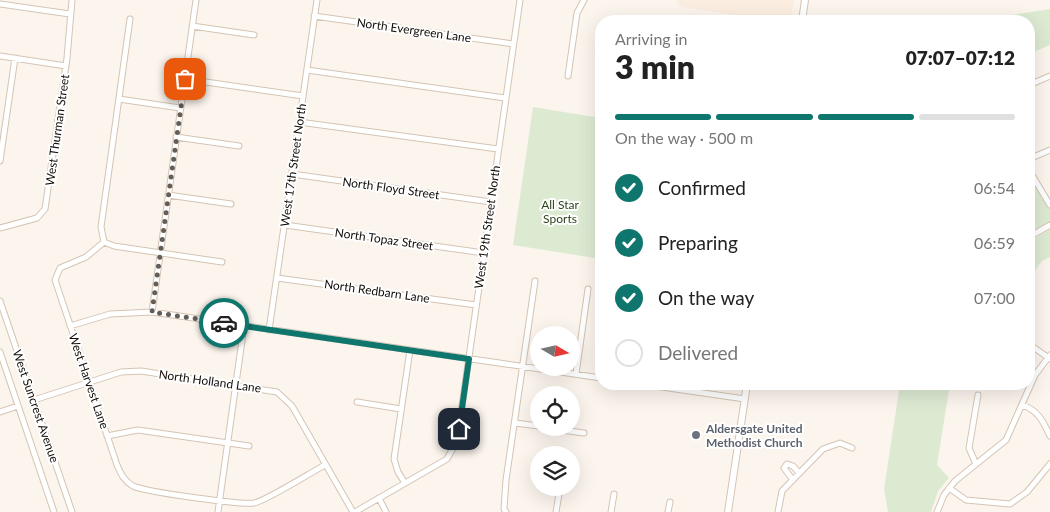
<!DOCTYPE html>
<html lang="en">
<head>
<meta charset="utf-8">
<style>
	:root { --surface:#fff; --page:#f2f2f2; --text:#222; --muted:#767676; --line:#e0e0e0; --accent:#0f766e }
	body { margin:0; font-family:Lato,sans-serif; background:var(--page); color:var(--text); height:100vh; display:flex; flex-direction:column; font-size:19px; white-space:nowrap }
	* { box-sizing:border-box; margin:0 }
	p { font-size:16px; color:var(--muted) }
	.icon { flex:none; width:28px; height:28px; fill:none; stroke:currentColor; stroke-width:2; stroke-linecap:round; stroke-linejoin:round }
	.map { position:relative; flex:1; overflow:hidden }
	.details { position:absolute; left:595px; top:15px; width:440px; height:375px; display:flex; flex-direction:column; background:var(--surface); border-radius:20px; box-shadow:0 5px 20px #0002 }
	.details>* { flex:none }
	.needle { width:32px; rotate:99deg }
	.controls { position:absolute; left:530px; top:326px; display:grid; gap:10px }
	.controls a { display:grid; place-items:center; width:50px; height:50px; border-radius:50%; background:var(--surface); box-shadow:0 5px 20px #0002; font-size:25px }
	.pin { position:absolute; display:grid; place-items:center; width:42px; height:42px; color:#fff; margin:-21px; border-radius:10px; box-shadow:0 2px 8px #0006 }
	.courier { position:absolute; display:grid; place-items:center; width:50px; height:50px; margin:-25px; border:4px solid #0f766e; border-radius:50%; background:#fff; color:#222; box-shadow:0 1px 6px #0007 }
	.summary em { font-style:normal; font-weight:800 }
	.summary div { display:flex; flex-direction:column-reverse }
	.summary { display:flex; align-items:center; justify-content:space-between; height:85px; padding:0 20px }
	h1 { font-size:32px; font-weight:800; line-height:38px }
	.bar { display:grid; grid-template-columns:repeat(4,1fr); gap:8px 5px; align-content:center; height:60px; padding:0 20px }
	.bar i { height:6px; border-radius:4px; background:var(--line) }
	.bar .current { background:var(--accent) }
	.bar p { grid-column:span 4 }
	ol { padding:0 20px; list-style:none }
	li { display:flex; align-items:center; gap:15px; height:55px }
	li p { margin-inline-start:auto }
	li .icon { padding:5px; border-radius:50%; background:var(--accent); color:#fff; stroke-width:4 }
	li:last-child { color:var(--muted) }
	li i { width:28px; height:28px; border:2px solid var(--line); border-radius:50% }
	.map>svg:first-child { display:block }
	.built { fill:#fbeddf }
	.green { fill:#ddead2 }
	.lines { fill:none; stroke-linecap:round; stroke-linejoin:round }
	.minor-casing { stroke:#d5c4b3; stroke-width:7 }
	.major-casing { stroke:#d5c4b3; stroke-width:8 }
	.minor { stroke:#fff; stroke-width:5 }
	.major { stroke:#fff; stroke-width:6 }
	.done { stroke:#635e58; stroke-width:5; stroke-dasharray:0 9 }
	.route { stroke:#0f766e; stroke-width:6 }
	.worship-dot { fill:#6b7280; stroke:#fff; stroke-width:2 }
	.labels { text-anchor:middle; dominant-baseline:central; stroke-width:4; stroke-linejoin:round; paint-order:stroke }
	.street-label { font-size:12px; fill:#110c07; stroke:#fff }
	.park-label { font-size:12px; fill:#2e4419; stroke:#fff }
	.worship-label { font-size:12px; font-weight:bold; fill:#5b616d; stroke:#fff; text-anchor:start }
</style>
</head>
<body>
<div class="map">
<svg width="1050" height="512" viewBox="0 0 1050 512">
	<rect width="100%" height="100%" fill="#fcf5ee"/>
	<path class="built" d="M676 0H794L790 21H728L729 14 681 7Z"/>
	<path class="green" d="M1050 9V45L1029 54V21H973Z
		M533 107 601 118V259L513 245Z
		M1029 176 1050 210V222L1029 235Z
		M1050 229V257L1042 261 1029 279V242Z
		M900 384H950L937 465 949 478 938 491 931 512H888L884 489Z"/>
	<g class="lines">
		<defs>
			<path id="minor" d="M0 4 70 14
				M314 16 513 44
				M192 26 254 35
				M0 56 66 66
				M307 70 505 98
				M568 76 577 13 584 0
				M185 79 303 96
				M1029 85 1050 76
				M119 99 180 108
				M299 122 498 149
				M176 137 239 146
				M1029 159 1050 150
				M0 161 15 58
				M1029 170 1050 205
				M292 174 491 202
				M168 195 231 204
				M285 225 484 253
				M0 228 37 218 45 209 67 58 72 0
				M1029 237 1050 225
				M104 242 86 257 60 268 55 280 117 465C121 474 124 481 133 486 146 492 240 505 254 503 266 501 310 473 325 465
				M104 242 101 227 130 19
				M104 242 114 246 222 262
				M277 278 476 305
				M0 301 72 512
				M152 312 196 0
				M70 326 110 314 152 312 601 378
				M269 330 317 0
				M1029 344 1050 359
				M0 352 54 512
				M576 374 588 289
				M641 384 745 399
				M34 400 121 372 141 371 277 392 292 406 353 512
				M357 402 401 409
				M1022 405C1038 410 1043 421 1050 436
				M0 412 18 406
				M515 423 539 426
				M547 428 584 433
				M107 436 138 430 249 446
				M976 464 969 448 978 395
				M793 480 784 468 787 464 793 466 799 473
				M405 483 398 472 394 459 410 350
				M949 488 966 500 1010 504 1027 492 1050 464
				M379 498 386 512
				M218 512 244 326
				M355 512 447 459 457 441 520 0
				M506 512 504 509 506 480 535 281
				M556 512 560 488
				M611 512 614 494
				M668 512 670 502
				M778 512 782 491 823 449 840 443 852 448
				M937 512 944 495 955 481 1006 440 1035 375 1050 355"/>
			<path id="major" d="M802 21 805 0
				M728 512 747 384"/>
		</defs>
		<use href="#minor" class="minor-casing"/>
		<use href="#major" class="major-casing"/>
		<use href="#minor" class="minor"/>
		<use href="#major" class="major"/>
	</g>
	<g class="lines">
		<path class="done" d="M185 79 152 312 224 323"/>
		<path class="route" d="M224 323 469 359 459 429"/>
	</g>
	<circle class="worship-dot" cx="696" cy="435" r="5"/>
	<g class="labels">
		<g class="street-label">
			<text transform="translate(414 30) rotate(8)">North Evergreen Lane</text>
			<text transform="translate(57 130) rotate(-82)">West Thurman Street</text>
			<text transform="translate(293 165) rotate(-82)">West 17th Street North</text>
			<text transform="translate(391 188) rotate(8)">North Floyd Street</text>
			<text transform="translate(487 227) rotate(-82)">West 19th Street North</text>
			<text transform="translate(384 239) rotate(8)">North Topaz Street</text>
			<text transform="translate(377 291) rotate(8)">North Redbarn Lane</text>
			<text transform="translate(89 381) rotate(71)">West Harvest Lane</text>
			<text transform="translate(210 381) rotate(8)">North Holland Lane</text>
			<text transform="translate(36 406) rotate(71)">West Suncrest Avenue</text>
		</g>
		<g class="park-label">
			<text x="560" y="204">All Star<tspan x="560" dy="14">Sports</tspan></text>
		</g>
		<g class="worship-label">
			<text x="706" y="428">Aldersgate United<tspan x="706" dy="14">Methodist Church</tspan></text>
		</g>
	</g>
</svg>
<div class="controls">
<a><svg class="needle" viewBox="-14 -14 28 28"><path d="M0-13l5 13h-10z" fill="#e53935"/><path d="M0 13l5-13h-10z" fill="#767676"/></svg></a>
<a><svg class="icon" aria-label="locate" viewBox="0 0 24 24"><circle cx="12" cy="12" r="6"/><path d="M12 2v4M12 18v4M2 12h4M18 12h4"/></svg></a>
<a><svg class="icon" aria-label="layers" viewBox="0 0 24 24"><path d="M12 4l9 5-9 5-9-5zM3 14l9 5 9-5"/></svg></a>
</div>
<div class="pin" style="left:185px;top:79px;background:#ea580c"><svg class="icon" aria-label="bag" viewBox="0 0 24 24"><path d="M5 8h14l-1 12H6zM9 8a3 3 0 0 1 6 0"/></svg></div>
<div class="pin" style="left:459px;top:429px;background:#1f2937"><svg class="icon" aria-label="home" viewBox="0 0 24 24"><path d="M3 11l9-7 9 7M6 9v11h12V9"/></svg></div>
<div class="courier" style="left:224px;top:323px"><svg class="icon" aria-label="car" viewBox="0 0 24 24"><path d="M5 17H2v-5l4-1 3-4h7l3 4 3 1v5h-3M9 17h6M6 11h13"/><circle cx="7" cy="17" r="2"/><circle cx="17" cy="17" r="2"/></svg></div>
<section class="details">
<div class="summary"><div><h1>3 min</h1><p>Arriving in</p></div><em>07:07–07:12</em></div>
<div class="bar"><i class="current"></i><i class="current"></i><i class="current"></i><i></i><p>On the way · 500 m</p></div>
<ol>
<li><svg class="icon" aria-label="check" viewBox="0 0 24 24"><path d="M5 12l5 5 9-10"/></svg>Confirmed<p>06:54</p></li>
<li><svg class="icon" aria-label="check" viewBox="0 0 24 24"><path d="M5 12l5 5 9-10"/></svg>Preparing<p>06:59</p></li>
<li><svg class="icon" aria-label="check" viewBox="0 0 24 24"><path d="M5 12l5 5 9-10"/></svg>On the way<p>07:00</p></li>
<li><i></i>Delivered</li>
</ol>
</section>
</div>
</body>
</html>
